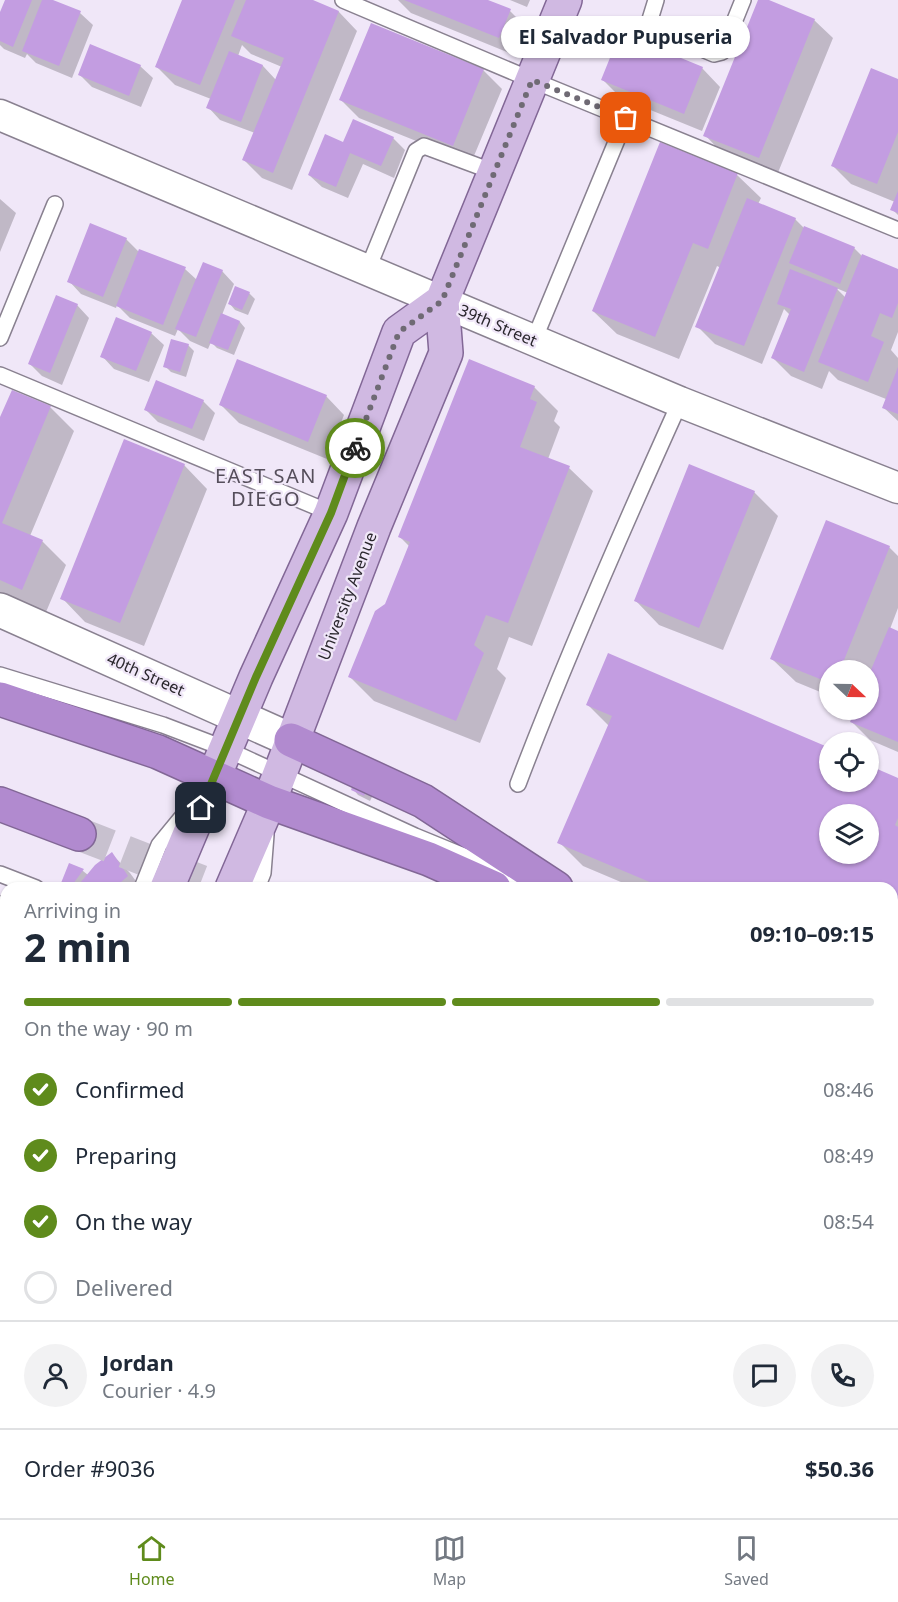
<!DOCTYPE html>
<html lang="en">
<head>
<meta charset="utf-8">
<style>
	:root { --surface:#fff; --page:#f2f2f3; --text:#1f2937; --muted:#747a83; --line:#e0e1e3; --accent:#5f8b1c }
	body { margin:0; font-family:"Noto Sans",sans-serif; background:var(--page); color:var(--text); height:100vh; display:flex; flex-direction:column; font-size:22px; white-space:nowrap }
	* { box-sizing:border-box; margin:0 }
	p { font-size:20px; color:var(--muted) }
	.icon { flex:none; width:33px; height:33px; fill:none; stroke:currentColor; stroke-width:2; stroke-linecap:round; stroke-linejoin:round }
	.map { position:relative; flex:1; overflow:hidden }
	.sheet { position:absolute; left:0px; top:882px; width:898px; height:636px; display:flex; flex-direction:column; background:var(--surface); border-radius:18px 18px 0 0; box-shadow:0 2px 4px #0004 }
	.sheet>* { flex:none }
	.needle { width:39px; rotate:112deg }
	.controls { position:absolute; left:819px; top:660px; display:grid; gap:12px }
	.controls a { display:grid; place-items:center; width:60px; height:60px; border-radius:50%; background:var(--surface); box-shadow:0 2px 4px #0004; font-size:30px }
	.pin { position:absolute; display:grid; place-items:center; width:51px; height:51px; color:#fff; margin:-26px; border-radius:12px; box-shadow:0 3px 9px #0006 }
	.courier { position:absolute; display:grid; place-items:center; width:60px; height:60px; margin:-30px; border:4px solid #5f8b1c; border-radius:50%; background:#fff; color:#222; box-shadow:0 2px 8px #0007 }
	.bubble { position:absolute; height:42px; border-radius:21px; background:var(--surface); box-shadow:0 2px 4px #0004; font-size:20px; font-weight:700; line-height:42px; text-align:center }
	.overview em { font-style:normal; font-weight:700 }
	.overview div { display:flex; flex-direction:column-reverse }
	.overview { display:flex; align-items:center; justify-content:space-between; height:102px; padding:0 24px }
	h1 { font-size:39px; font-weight:700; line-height:45px }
	.bar { display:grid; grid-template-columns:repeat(4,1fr); gap:9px 6px; align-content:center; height:72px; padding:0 24px }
	.bar i { height:8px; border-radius:4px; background:var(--line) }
	.bar .current { background:var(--accent) }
	.bar p { grid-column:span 4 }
	.line { display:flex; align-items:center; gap:15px; padding:0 24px; border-top:2px solid var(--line) }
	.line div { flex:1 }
	.round { display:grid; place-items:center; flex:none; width:63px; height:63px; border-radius:32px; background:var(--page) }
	ol { padding:0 24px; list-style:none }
	li { display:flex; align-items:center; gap:18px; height:66px }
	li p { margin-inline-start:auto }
	li .icon { padding:6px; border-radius:50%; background:var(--accent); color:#fff; stroke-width:4 }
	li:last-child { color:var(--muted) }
	li i { width:33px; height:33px; border:3px solid var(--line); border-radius:50% }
	.tabs { display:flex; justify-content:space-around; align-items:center; height:84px; border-top:2px solid var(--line); background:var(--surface); font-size:16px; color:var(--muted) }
	.tabs a { display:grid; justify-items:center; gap:3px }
	.tabs .current { color:var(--accent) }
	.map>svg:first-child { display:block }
	.built { fill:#e7daf1 }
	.green { fill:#e7d3f7 }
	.shadow { fill:#0003; fill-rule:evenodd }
	.building { fill:#c39de1; fill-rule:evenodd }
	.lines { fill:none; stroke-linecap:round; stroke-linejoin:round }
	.motorway-tunnel { stroke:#c8c1cf; stroke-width:33; stroke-dasharray:33 16; stroke-linecap:butt }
	.service-casing { stroke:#898190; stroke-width:18 }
	.minor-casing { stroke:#898190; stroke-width:33 }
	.tertiary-casing { stroke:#898190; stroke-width:36 }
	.primary-casing { stroke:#826796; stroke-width:36 }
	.motorway-casing { stroke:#826796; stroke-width:36 }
	.service { stroke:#fff; stroke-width:15 }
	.minor { stroke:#fff; stroke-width:30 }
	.tertiary { stroke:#fff; stroke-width:33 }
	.primary { stroke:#d0b9e2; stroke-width:33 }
	.motorway { stroke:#b18acf; stroke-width:33 }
	.done { stroke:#6f6a74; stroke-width:6; stroke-dasharray:0 10.8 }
	.route { stroke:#5f8b1c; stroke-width:8 }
	.labels { text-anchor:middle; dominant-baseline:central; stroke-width:4.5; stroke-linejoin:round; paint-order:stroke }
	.street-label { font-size:16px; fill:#2a272d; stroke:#f0e7f8 }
	.quarter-label { font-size:20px; letter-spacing:1.5px; fill:#554e5b; stroke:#f0e7f8 }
</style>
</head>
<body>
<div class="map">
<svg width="898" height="1518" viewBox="0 0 898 1518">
	<rect width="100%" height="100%" fill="#f0e7f8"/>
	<path class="built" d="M157 1512H761L775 1518H155Z"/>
	<path class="green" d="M898 998V1062C886 1049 893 1013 898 998Z
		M898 1256V1518H775L761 1512H892V1269Z"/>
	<path class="shadow" d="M7 0H49L80 13 93 25 72 78 36 63 27 54 25 58 4 49 0 45V16Z
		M183 0H309L339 12 357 31 292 190 262 178 244 160 255 133 220 120 208 107 211 99 175 85 156 66ZM242 45 251 54 282 67 276 80 263 66 238 56Z
		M398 0H484L510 11 528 29 517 56 411 13Z
		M510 0H530L527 7Z
		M760 0H765L814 20 833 38 777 175 723 154 705 135Z
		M140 66 153 78 141 107 92 87 80 75Z
		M702 68 720 87 702 131 621 98 603 80Z
		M483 70 502 89 471 163 359 118 341 100Z
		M898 80V215L892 209 895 202 851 184 833 166Z
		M393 138 405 150 394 178 363 164 348 198 322 187 309 175 344 144Z
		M737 175 761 198 758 204 795 219 804 228 854 248 862 256 898 270V332L891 350 898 358V421L883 407 886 399 838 380 829 371 822 389 791 376 773 358 790 315 784 309 762 364 715 344 697 326 721 268 717 266 679 359 617 334 593 311ZM836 288 848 293 846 298Z
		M0 199 16 213 0 252Z
		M126 239 139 252 185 269 197 280 222 271 234 284 222 315 240 322 245 328 234 355 217 348 211 342 208 349 190 341 178 329 175 336 130 318 117 305 116 308 81 294 69 281Z
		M249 293 255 299 248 315 235 310 230 304Z
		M77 305 89 318 62 385 42 376 30 364Z
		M151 333 164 345 149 382 114 369 102 356Z
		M188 345 194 351 186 377 171 372 165 366Z
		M534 387 558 411 554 421 560 427 548 459 569 468 593 491 532 646 509 637 497 669 506 678 480 743 374 701 350 677 386 605 409 546 400 537Z
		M13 392 51 408 74 431 30 536 42 541 66 565 46 612 0 593V421Z
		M326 396 344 415 327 459 239 423 221 405Z
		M203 401 215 413 204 441 158 422 146 410Z
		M184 465 207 489 144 646 85 622 62 598Z
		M754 492 778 516 723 650 659 625 636 601Z
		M889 547 898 556V608L890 629 898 633V752L870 740 852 722 857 710H868V670H830V696L796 682 772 659Z
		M588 705 830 782 898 779V1022L892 1020V888H635L583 866 559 842 609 726ZM830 814H868V854H830Z
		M353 789 366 791 372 797 370 801 358 795Z
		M112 854 130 873 141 888H61L70 865 83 871 88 875Z
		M0 1208 6 1214V1235L0 1250Z"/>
	<path class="building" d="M5 0H32L13 47 0 41V12Z
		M42 0H53L81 11 59 66 22 51Z
		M182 0H235L200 85 155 67Z
		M246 0H313L339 11 273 173 242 160 284 58 231 36Z
		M404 0H488L511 9 499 38Z
		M758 0H769L815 19 759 158 703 136Z
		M371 23 484 69 453 146 339 100Z
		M620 33 703 67 684 114 601 80Z
		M90 44 141 65 129 96 78 75Z
		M229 51 263 65 241 122 206 108Z
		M871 68 898 79V132L877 184 831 166Z
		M353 119 394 137 381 166 350 153 336 187 308 175 325 134 343 142Z
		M660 142 738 173 708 249 693 243 655 337 592 311Z
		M898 191V213L890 210Z
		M747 198 796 218 744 346 695 327Z
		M90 223 127 238 103 297 67 282Z
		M804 226 855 247 840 284 789 263Z
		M139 249 186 267 163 325 116 306Z
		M862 254 898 269V303L892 318 880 313 871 336 884 342 868 382 818 362Z
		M203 262 223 270 196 337 175 329Z
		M790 269 838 288 804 372 771 358 791 309 777 304Z
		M235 286 250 292 242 310 228 304Z
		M56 295 78 304 50 373 28 364Z
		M221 313 240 321 228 350 209 343Z
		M116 317 152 332 136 371 100 357Z
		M171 339 189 344 180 372 163 367Z
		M237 359 327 395 308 442 219 405Z
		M469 359 535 386 530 399 537 402 520 447 570 466 508 623 486 615 474 645 484 653 456 721 348 677 375 611 385 604 410 542 398 537Z
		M898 367V414L882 408Z
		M156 380 204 400 192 429 144 410Z
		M12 390 51 406 2 523 43 540 22 590 0 580V417Z
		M124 439 185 464 120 623 60 599Z
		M689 464 755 491 699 628 634 601Z
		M826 520 890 546 840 670H830V683L770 659Z
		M889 627 898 631V742L850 722 855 710H868V677Z
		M608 653 830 748V782H868V765L898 778V818L895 825 898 827V992L892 989V888H664L557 843 612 716 586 705ZM830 814H868V854H830Z
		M353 784 367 790 364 796 351 790Z
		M112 852 128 876 114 888H76L95 865Z
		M69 863 84 869 70 888H59Z
		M553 1512H723L737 1518H550Z"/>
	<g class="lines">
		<path class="motorway-tunnel" d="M79 834 218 888
			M892 1328 898 1330
			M892 1408 898 1410"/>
		<defs>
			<path id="service" d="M343 0 532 80 898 230
				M656 0 648 26 714 54 722 52 743 0
				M367 271 416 151 424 146 494 172
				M0 338 55 204
				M534 340 626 118
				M0 375 331 513
				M0 675 163 725 226 749 415 836 493 868 520 881
				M518 784C567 655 623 528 680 402
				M0 874 36 888
				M142 888 159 845 187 811
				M257 888 263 873 266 835
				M0 904 6 907
				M0 1093 6 1095
				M892 1236 898 1238
				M892 1266 893 1267"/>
			<path id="minor" d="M0 115 680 402 898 488"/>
			<path id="tertiary" d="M0 610 291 740"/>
			<path id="primary" d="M167 888 256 677 331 513 399 332 442 301
				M232 888 269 802 374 527 446 353 442 301 565 0
				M0 1290 6 1275
				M0 1444 6 1430"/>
			<path id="motorway" d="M0 699 158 752 269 802 429 859 494 888
				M291 740 423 801 556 888
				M0 804 79 834
				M0 963 6 966
				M0 1076 6 1078
				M892 1089 898 1092
				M0 1133 6 1135
				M892 1170 898 1172"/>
		</defs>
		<use href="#service" class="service-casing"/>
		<use href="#minor" class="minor-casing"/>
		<use href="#tertiary" class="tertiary-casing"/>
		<use href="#primary" class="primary-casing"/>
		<use href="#motorway" class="motorway-casing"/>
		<use href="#service" class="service"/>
		<use href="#minor" class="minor"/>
		<use href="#tertiary" class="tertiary"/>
		<use href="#primary" class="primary"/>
		<use href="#motorway" class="motorway"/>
	</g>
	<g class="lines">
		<path class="done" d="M355 448 399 332 442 301 532 80 626 118"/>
		<path class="route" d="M201 808 256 677 331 513 355 448"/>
	</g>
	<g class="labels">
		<g class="street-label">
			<text transform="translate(498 325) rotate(23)">39th Street</text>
			<text transform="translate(347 596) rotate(-69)">University Avenue</text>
			<text transform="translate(146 674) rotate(24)">40th Street</text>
		</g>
		<g class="quarter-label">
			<text x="266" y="475">EAST SAN<tspan x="266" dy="23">DIEGO</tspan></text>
		</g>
	</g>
</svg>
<div class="controls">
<a><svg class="needle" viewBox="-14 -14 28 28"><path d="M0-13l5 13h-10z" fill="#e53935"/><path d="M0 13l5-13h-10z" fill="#747a83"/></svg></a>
<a><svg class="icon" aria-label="locate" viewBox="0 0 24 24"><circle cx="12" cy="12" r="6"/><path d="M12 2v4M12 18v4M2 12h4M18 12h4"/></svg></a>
<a><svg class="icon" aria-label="layers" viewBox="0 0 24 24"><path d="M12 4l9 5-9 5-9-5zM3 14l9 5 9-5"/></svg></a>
</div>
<div class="pin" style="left:626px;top:118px;background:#ea580c"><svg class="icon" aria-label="bag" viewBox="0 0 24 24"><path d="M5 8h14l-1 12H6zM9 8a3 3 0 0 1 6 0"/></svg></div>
<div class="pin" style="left:201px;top:808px;background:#1f2937"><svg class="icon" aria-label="home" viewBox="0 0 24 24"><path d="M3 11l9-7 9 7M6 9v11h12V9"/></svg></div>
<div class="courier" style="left:355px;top:448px"><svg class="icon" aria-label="bike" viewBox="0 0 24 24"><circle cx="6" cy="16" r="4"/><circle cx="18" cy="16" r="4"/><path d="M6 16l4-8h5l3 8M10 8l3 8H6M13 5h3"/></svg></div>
<div class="bubble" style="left:501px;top:16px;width:249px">El Salvador Pupuseria</div>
<section class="sheet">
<div class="overview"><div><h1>2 min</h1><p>Arriving in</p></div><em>09:10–09:15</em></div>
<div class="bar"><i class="current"></i><i class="current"></i><i class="current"></i><i></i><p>On the way · 90 m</p></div>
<ol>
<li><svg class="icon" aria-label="check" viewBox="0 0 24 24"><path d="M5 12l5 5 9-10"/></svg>Confirmed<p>08:46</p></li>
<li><svg class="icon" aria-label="check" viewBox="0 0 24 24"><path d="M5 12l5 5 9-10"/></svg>Preparing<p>08:49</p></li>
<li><svg class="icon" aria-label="check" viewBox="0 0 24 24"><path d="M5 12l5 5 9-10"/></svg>On the way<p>08:54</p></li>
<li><i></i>Delivered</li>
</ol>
<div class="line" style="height:108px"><a class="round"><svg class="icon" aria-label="person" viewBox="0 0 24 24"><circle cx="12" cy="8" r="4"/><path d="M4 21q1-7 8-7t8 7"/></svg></a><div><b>Jordan</b><p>Courier · 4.9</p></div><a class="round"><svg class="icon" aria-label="chat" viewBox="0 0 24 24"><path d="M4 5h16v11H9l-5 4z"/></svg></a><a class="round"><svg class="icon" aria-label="phone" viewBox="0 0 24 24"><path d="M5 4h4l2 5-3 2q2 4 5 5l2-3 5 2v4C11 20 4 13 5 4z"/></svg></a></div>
<div class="line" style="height:78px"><div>Order #9036</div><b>$50.36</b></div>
</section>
</div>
<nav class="tabs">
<a class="current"><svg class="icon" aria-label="home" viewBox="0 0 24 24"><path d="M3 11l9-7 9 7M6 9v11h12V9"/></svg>Home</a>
<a><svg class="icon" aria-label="map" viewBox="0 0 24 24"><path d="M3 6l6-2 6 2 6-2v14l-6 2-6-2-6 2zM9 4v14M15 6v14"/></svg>Map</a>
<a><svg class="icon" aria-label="saved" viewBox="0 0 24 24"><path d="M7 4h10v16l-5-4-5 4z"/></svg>Saved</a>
</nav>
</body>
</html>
